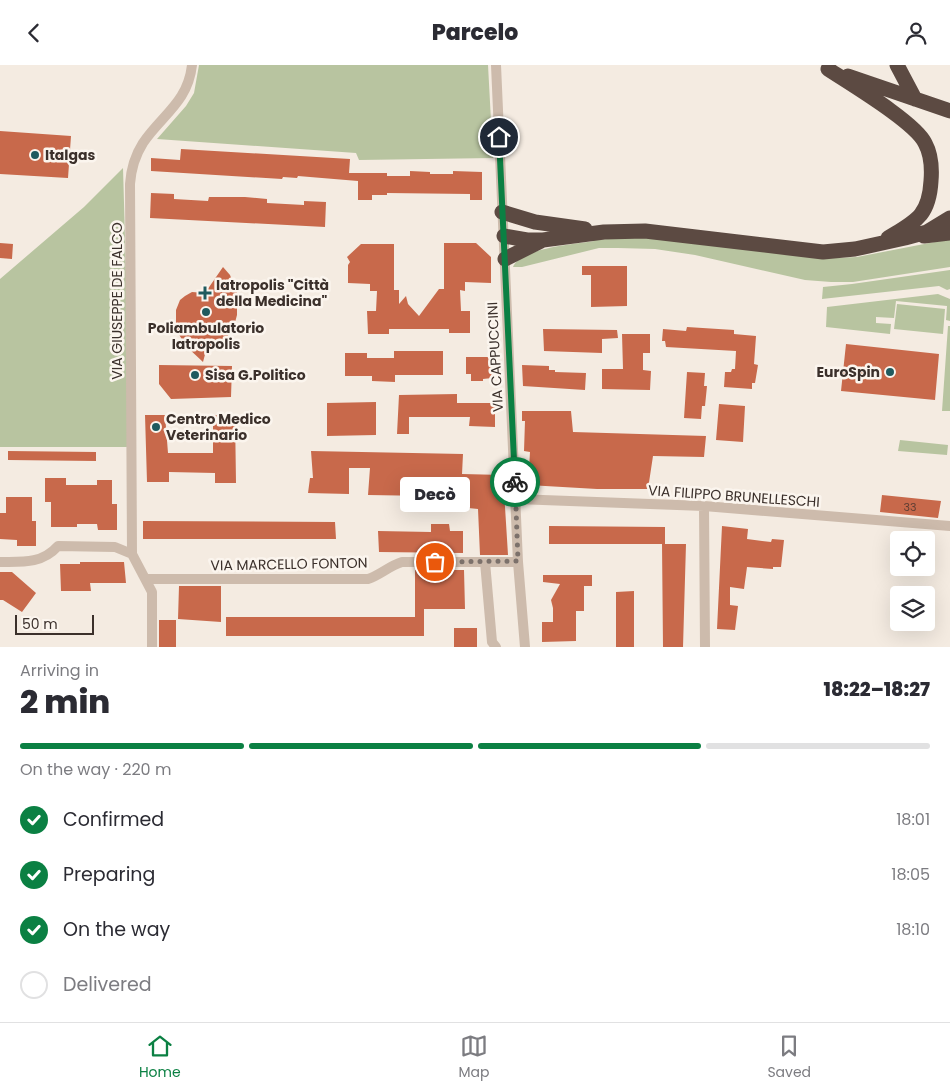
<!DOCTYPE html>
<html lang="en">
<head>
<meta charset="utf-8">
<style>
	:root { --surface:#fff; --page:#f2f2f3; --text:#2b2b33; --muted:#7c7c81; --line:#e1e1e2; --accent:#0b8043 }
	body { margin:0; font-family:Poppins,sans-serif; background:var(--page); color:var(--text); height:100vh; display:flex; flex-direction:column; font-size:19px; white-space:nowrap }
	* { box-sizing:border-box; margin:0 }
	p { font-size:16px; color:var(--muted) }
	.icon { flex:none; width:28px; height:28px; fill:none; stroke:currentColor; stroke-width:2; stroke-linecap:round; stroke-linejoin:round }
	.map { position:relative; height:582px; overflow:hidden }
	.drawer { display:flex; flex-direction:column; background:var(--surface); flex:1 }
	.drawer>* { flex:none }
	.buttons { position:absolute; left:890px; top:466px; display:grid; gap:10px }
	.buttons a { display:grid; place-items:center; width:45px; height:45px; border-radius:5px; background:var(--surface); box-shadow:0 5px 20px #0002; font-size:25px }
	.scale { position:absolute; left:15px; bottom:12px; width:79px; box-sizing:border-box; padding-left:5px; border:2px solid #3b302b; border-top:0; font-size:14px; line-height:18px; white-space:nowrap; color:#3b302b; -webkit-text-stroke:4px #fbf5ee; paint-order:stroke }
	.pin { position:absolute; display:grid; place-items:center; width:42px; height:42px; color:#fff; margin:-21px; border:2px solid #fff; border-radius:50%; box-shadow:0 1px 5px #0007 }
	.courier { position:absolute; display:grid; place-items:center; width:50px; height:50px; margin:-25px; border:4px solid #0b8043; border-radius:50%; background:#fff; color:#222; box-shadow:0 1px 6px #0007 }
	.bubble { position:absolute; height:35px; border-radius:5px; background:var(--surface); box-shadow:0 5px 20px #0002; font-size:16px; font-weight:800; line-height:35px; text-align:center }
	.summary em { font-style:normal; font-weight:800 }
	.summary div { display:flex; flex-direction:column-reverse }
	.summary { display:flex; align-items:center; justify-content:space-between; height:85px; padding:0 20px }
	h1 { font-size:32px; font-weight:800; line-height:38px }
	.bar { display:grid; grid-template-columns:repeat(4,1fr); gap:8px 5px; align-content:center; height:60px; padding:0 20px }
	.bar i { height:6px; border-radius:4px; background:var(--line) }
	.bar .active { background:var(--accent) }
	.bar p { grid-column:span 4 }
	ol { padding:0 20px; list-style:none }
	li { display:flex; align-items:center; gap:15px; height:55px }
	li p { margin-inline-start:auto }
	li .icon { padding:5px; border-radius:50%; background:var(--accent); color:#fff; stroke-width:4 }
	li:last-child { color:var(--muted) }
	li i { width:28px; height:28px; border:2px solid var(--line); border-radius:50% }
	header { display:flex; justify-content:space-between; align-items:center; height:65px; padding:0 20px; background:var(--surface); font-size:22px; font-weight:800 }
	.tabs { display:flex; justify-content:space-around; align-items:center; height:70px; border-top:1px solid var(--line); background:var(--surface); font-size:14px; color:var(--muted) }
	.tabs a { display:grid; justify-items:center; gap:2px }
	.tabs .active { color:var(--accent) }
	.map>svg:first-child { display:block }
	.green { fill:#b8c4a0 }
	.building { fill:#c8694b }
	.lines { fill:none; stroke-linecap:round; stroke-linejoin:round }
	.minor { stroke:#cdbbac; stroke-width:10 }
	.highway { stroke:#5c4a42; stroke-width:15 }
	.done { stroke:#7c716b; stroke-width:5; stroke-dasharray:0 9 }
	.route { stroke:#0b8043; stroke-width:6 }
	.poi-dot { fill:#1f5a5e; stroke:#fbf5ee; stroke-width:2 }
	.labels { text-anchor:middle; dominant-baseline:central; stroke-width:5; stroke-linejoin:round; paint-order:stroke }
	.number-label { font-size:11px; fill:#5e3e33 }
	.poi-label { font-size:14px; font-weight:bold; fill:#3b302b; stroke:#fbf5ee; text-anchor:start }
	.street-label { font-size:14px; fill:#3b302b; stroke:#fbf5ee }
</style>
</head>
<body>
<header><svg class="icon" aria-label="back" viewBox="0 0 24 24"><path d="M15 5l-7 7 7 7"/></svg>Parcelo<svg class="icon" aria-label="person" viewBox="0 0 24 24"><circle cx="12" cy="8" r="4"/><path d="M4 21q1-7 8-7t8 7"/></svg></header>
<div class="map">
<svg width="950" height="582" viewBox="0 0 950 582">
	<rect width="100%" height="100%" fill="#f4ebe1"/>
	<path class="green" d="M199 0H488L493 93 359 95 356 88 157 74 186 41 194 28Z
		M123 103 131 382H0V214L84 142Z
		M622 173H664L835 193 857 192 950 174V202L853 217H831L805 215 695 190 655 184 618 183H599L522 202H513C520 183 575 179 594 176V175Z
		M950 205V224L947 225 939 221 822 234 823 222 852 219Z
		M938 229 950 234V256L946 255 947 241 896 236 894 253 876 252V258L891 259 890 269 826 262 827 242Z
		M897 239 945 244 943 269 894 264Z
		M948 261H950V346H942Z
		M900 375 948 380 947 390 898 386Z"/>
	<path class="building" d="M0 66 71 71 68 113 0 109Z
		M181 84 350 94 349 108H387V111H410V106L430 107V109H453V106L482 107V135H470V129L387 128V130H372V135H358V116L298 111 297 113 283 112 282 114 151 106V93L180 95Z
		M151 128 174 129V134L208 136 209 132H245L267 134V138L304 140V136L326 137 325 162 150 153Z
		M0 178 13 179 12 194 0 193Z
		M444 178H476L491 192V218L465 217V226L460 225 461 246H470V268H449V264H389V269H368L367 246H376L377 226H370V219L348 218V200L350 197 347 192 361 179H394V225H399V239L406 231 408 239 419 251 439 224H444Z
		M582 201H627V241L591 242V210H582Z
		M223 202 230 210 237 228V250L233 265 225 274 220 278 207 282 203 297 187 282 176 265V245L180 235 185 231 192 227 205 228Z
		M687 262 734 265V269L756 271 754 299 758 300 755 318H752V324L724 322 725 307H731L732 304H735L736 286 666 282 665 276H662L663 264 686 266Z
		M543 264 617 265 618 273 602 274V288L544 286Z
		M622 269H650V288H643V305L651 306 650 325 602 324V304H623Z
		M846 279 939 289 935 335 841 326Z
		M394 286H443V310H395V317L372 316V311H345V288H367V293H394Z
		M466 292H491L492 313 483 314V316H471V309H466Z
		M159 300 232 301 231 332 171 334 159 319Z
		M522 300 549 301V305H555V307L586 308 585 325 523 321Z
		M687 307 705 308 704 321H707L705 341H702L701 354 684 353Z
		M457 329V338H495V362L469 361 470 352H409V369H397L399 330Z
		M376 337V370L327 371V338Z
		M719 339 745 341 743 377 716 375Z
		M522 346H571L573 367 706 371 704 392 653 391 648 424H597L528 420 530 387 524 386 525 356H522Z
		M145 350H165L168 388H213V350H235L236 418H215V408L169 407V417H147Z
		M8 386 96 387V396L8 395Z
		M311 386 463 389 462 409 503 410 508 490H480L478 444 429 439V431L368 430 370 403H349V429L308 428 310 413H313Z
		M45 413H66V420H97V415H112V439H117V465H98L97 459H77V462H51V437H45Z
		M882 430 941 436 938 453 880 447Z
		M6 432H32V456H36V481H17V475L0 474V448H6Z
		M143 456 335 457 336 474H143Z
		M431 459H449L450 466H463V488L379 487 378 466 431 467Z
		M549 461 665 462V479H686L683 582H663L662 479H549Z
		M722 461 748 464 747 474 771 477 772 474 784 475 781 502H773V504L747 502 744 524 730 522V540L738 541 735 565 717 564Z
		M80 497H124L126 518H90L91 526H61L60 499H80Z
		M415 505H464L465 544H424V571H226V552H415Z
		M0 507H12L36 528 22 547 3 535H0Z
		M543 510H592V521H584V546H576V576L542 577V557H553V543L551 535 560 519 543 517Z
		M179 521H221V557L178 554Z
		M634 526V582H616V527Z
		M159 555H176V582H159Z
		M454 563H477V582H454Z"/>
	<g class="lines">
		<path class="minor" d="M496 0 518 497 525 582
			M516 434 704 441 950 461
			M704 441 705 582
			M0 497C22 497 42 499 58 481L115 482 132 489
			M485 497 492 577 496 582
			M146 514H368C380 510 389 501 402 497H518
			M152 582V527L132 489 130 119C131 105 136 89 143 78 162 50 188 37 192 0"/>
		<path class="highway" d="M897 0 915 34
			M828 4C849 18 915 57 925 78 931 89 932 104 931 116 929 151 916 156 888 173
			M848 11 950 46
			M502 147 535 157 585 164
			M504 171 527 175H543L604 167 645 166 823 187 855 184 905 173 927 167 950 153
			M924 171 950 168
			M505 194 541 176"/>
	</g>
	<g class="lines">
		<path class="done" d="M435 497 518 496 515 417"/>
		<path class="route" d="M499 72 515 417"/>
	</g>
	<g class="poi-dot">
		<circle cx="35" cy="90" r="5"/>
		<path d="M202.5 220.5h5v5h5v5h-5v5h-5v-5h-5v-5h5z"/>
		<circle cx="206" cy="247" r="5"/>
		<circle cx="890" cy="307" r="5"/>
		<circle cx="195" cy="310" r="5"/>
		<circle cx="156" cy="362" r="5"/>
	</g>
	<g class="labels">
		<g class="number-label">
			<text x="910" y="442">33</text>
		</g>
		<g class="poi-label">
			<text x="45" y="90">Italgas</text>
			<text x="216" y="220">Iatropolis "Città<tspan x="216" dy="16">della Medicina"</tspan></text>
			<text x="206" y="263" text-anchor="middle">Poliambulatorio<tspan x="206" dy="16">Iatropolis</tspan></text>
			<text x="880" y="307" text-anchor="end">EuroSpin</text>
			<text x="205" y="310">Sisa G.Politico</text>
			<text x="166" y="354">Centro Medico<tspan x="166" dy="16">Veterinario</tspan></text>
		</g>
		<g class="street-label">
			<text transform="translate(117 236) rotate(-90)">VIA GIUSEPPE DE FALCO</text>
			<text transform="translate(495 292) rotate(-93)">VIA CAPPUCCINI</text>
			<text transform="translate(734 431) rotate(4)">VIA FILIPPO BRUNELLESCHI</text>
			<text transform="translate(289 499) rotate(-1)">VIA MARCELLO FONTON</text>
		</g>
	</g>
</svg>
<div class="buttons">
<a><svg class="icon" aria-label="locate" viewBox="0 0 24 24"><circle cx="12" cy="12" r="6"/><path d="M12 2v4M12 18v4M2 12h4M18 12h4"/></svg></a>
<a><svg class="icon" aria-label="layers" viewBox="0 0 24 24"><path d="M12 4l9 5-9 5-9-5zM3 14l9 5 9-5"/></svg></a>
</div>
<div class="scale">50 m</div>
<div class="pin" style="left:435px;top:497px;background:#ea580c"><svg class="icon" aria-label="bag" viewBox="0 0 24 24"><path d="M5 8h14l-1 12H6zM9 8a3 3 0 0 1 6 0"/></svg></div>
<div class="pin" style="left:499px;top:72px;background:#1f2937"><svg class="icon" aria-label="home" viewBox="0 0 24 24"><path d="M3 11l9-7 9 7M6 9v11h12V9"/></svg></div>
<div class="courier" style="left:515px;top:417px"><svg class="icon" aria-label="bike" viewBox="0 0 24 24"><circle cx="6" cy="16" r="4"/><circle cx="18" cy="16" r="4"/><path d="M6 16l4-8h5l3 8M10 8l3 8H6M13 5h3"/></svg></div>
<div class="bubble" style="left:400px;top:412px;width:70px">Decò</div>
</div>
<section class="drawer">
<div class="summary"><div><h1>2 min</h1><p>Arriving in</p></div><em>18:22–18:27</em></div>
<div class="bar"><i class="active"></i><i class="active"></i><i class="active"></i><i></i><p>On the way · 220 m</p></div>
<ol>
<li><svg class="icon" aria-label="check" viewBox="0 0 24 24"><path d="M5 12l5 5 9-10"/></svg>Confirmed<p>18:01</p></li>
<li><svg class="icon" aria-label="check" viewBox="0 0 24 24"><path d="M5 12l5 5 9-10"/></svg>Preparing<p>18:05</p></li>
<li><svg class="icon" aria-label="check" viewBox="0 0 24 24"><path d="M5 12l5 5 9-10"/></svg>On the way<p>18:10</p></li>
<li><i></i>Delivered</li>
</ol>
</section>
<nav class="tabs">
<a class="active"><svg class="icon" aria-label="home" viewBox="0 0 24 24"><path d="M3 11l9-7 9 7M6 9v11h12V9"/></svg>Home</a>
<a><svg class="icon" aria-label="map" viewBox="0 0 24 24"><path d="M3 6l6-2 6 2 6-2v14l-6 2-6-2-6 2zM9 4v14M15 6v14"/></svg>Map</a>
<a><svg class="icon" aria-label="saved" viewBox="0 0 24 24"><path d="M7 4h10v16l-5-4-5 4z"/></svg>Saved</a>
</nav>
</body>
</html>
